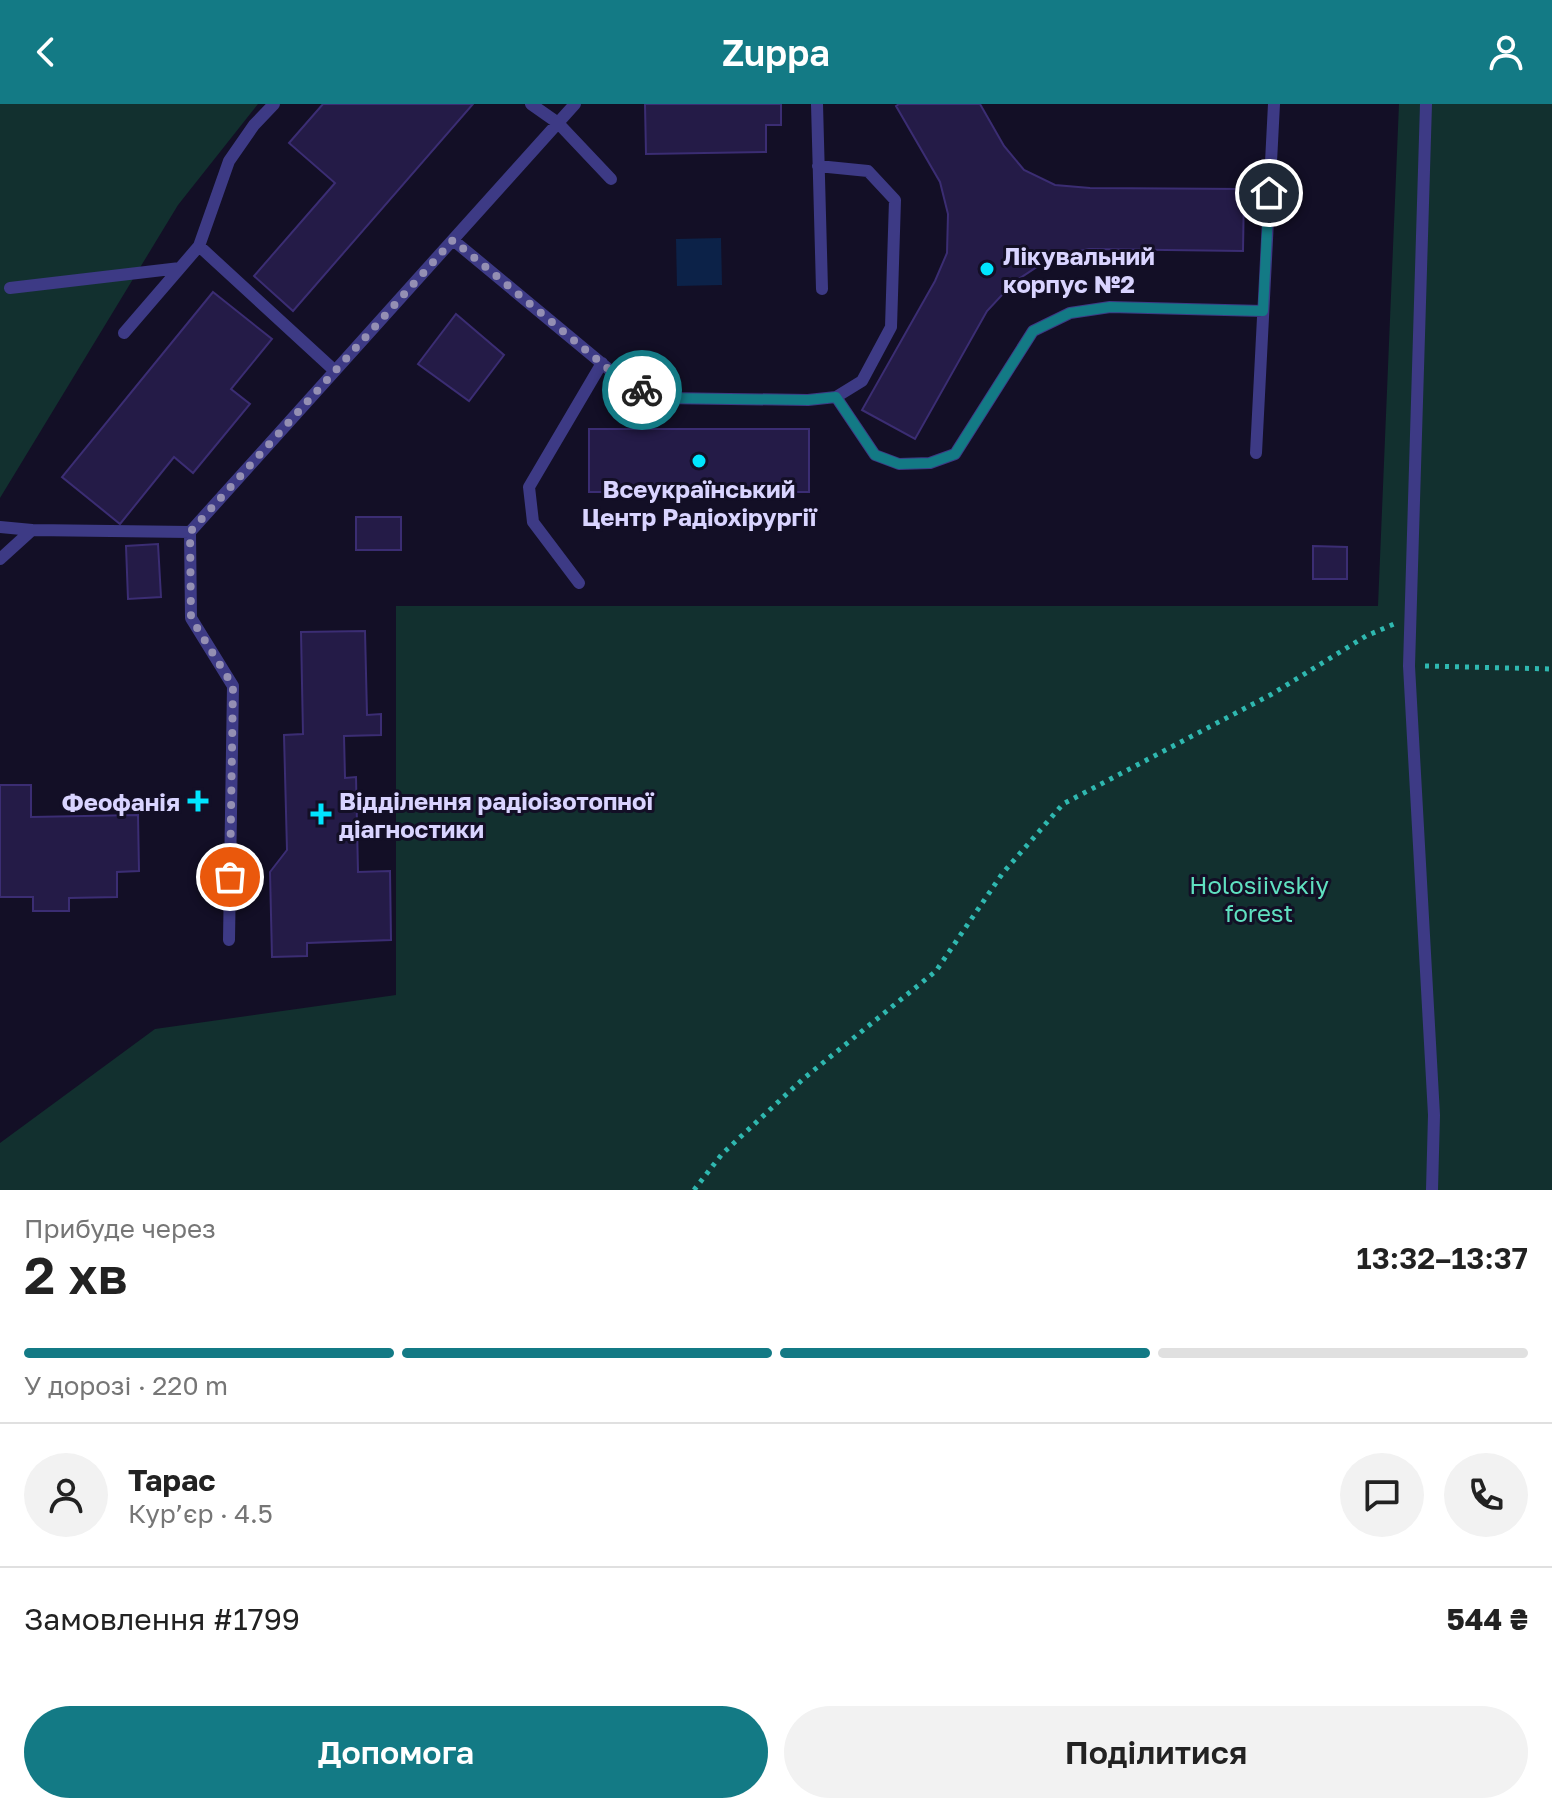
<!DOCTYPE html>
<html lang="uk">
<head>
<meta charset="utf-8">
<style>
	:root { --surface:#fff; --page:#f2f2f2; --text:#222; --muted:#767676; --line:#e0e0e0; --accent:#137a85 }
	body { margin:0; font-family:"Golos Text",sans-serif; background:var(--page); color:var(--text); height:100vh; display:flex; flex-direction:column; font-size:30px; white-space:nowrap }
	* { box-sizing:border-box; margin:0 }
	p { font-size:26px; color:var(--muted) }
	.icon { flex:none; width:44px; height:44px; fill:none; stroke:currentColor; stroke-width:2; stroke-linecap:round; stroke-linejoin:round }
	.map { position:relative; height:1086px; overflow:hidden }
	.panel { display:flex; flex-direction:column; background:var(--surface); flex:1 }
	.panel>* { flex:none }
	.pin { position:absolute; display:grid; place-items:center; width:68px; height:68px; color:#fff; margin:-34px; border:4px solid #fff; border-radius:50%; box-shadow:0 2px 8px #0007 }
	.courier { position:absolute; display:grid; place-items:center; width:80px; height:80px; margin:-40px; border:6px solid #137a85; border-radius:50%; background:#fff; color:#222; box-shadow:0 2px 10px #0007 }
	.summary em { font-style:normal; font-weight:600 }
	.summary div { display:flex; flex-direction:column-reverse }
	.summary { display:flex; align-items:center; justify-content:space-between; height:136px; padding:0 24px }
	h1 { font-size:52px; font-weight:600; line-height:60px }
	.bar { display:grid; grid-template-columns:repeat(4,1fr); gap:12px 8px; align-content:center; height:96px; padding:0 24px }
	.bar i { height:10px; border-radius:6px; background:var(--line) }
	.bar .selected { background:var(--accent) }
	.bar p { grid-column:span 4 }
	.line { display:flex; align-items:center; gap:20px; padding:0 24px; border-top:2px solid var(--line) }
	.line div { flex:1 }
	.round { display:grid; place-items:center; flex:none; width:84px; height:84px; border-radius:42px; background:var(--page) }
	.action { display:flex; gap:16px; margin-top:auto; padding:16px 24px }
	.action a { flex:1; height:92px; border-radius:48px; background:var(--accent); color:#fff; font-size:32px; font-weight:600; line-height:92px; text-align:center }
	.action a+a { background:var(--page); color:var(--text) }
	header { display:flex; justify-content:space-between; align-items:center; height:104px; padding:0 24px; background:var(--accent); color:#fff; font-size:36px; font-weight:600 }
	.map>svg:first-child { display:block }
	.green { fill:#12302f }
	.water { fill:#0c2248 }
	.building { fill:#241b47; stroke:#3b2d73; stroke-width:2 }
	.lines { fill:none; stroke-linecap:round; stroke-linejoin:round }
	.path { stroke:#2fb8b0; stroke-width:5; stroke-dasharray:4 6; stroke-linecap:butt }
	.service { stroke:#3d3a85; stroke-width:12 }
	.done { stroke:#948fb3; stroke-width:8; stroke-dasharray:0 14.4 }
	.route { stroke:#137a85; stroke-width:10 }
	.poi-dot { fill:#00e5ff; stroke:#130f26; stroke-width:3 }
	.labels { text-anchor:middle; dominant-baseline:central; stroke-width:6; stroke-linejoin:round; paint-order:stroke }
	.poi-label { font-size:24px; font-weight:bold; fill:#d9d4ff; stroke:#130f26; text-anchor:start }
	.park-label { font-size:24px; fill:#5fe0c0; stroke:#130f26 }
</style>
</head>
<body>
<header><svg class="icon" aria-label="back" viewBox="0 0 24 24"><path d="M15 5l-7 7 7 7"/></svg>Zuppa<svg class="icon" aria-label="person" viewBox="0 0 24 24"><circle cx="12" cy="8" r="4"/><path d="M4 21q1-7 8-7t8 7"/></svg></header>
<div class="map">
<svg width="1552" height="1086" viewBox="0 0 1552 1086">
	<rect width="100%" height="100%" fill="#130f26"/>
	<path class="green" d="M0 0H258L178 101 0 394Z
		M1399 0H1552V1086H0V1039L155 925 396 891V502H1378Z"/>
	<path class="water" d="M721 134 722 181 677 182 676 135Z"/>
	<path class="building" d="M323 0H473L293 207 254 172 335 79 289 39Z
		M645 0H781V21H766V48L646 50Z
		M899 0H980L1004 42 1024 66 1055 81 1090 84 1244 85 1243 147 1089 145 1052 153 1014 178 987 207 915 335 862 306 935 177 947 149 948 110 940 78 896 2Z
		M213 188 272 235 231 285 250 300 193 369 174 353 120 420 62 373Z
		M456 210 504 251 469 297 418 260Z
		M589 325H809V388H589Z
		M356 413H401V446H356Z
		M158 440 161 493 128 495 126 442Z
		M1313 442 1347 443V475H1313Z
		M365 527 367 611 381 610V631L344 632 345 674 356 673 358 768 390 767 391 836 307 839V852L272 853 270 768 287 746 284 631 303 630 301 528Z
		M0 681H31V713L138 711 139 767 117 768V793L69 794V807H33V793H0Z"/>
	<g class="lines">
		<path class="path" d="M1425 562 1552 565
			M694 1086 722 1050 803 975 936 867 1002 770 1063 700 1272 590 1366 532 1394 520"/>
		<path class="service" d="M531 0 558 19 611 75
			M817 0 822 185
			M1426 0 1409 562 1434 1011 1432 1086
			M453 136 629 282 662 294 808 296 836 293 862 277 891 223 895 96 868 67 818 62
			M199 142 335 267
			M10 184 180 164
			M124 229 199 142 229 57 254 21 274 0
			M836 293 875 351 899 360 930 359 955 350 1033 227 1070 209 1110 203 1263 207
			M1256 349 1274 0
			M0 423 32 426
			M0 455 32 426 190 428
			M579 479 533 418 529 383 602 259
			M229 836 233 582 191 514 190 428 575 0"/>
	</g>
	<g class="lines">
		<path class="done" d="M230 773 233 582 191 514 190 428 453 136 629 282 642 286"/>
		<path class="route" d="M642 286 662 294 808 296 836 293 875 351 899 360 930 359 955 350 1033 227 1070 209 1110 203 1263 207 1269 89"/>
	</g>
	<g class="poi-dot">
		<circle cx="987" cy="165" r="8"/>
		<circle cx="699" cy="357" r="8"/>
		<path d="M194 685h8v8h8v8h-8v8h-8v-8h-8v-8h8z"/>
		<path d="M317 698h8v8h8v8h-8v8h-8v-8h-8v-8h8z"/>
	</g>
	<g class="labels">
		<g class="poi-label">
			<text x="1003" y="151">Лікувальний<tspan x="1003" dy="28">корпус №2</tspan></text>
			<text x="699" y="384" text-anchor="middle">Всеукраїнський<tspan x="699" dy="28">Центр Радіохірургії</tspan></text>
			<text x="339" y="696">Відділення радіоізотопної<tspan x="339" dy="28">діагностики</tspan></text>
			<text x="180" y="697" text-anchor="end">Феофанія</text>
		</g>
		<g class="park-label">
			<text x="1259" y="780">Holosiivskiy<tspan x="1259" dy="28">forest</tspan></text>
		</g>
	</g>
</svg>
<div class="pin" style="left:230px;top:773px;background:#ea580c"><svg class="icon" aria-label="bag" viewBox="0 0 24 24"><path d="M5 8h14l-1 12H6zM9 8a3 3 0 0 1 6 0"/></svg></div>
<div class="pin" style="left:1269px;top:89px;background:#1f2937"><svg class="icon" aria-label="home" viewBox="0 0 24 24"><path d="M3 11l9-7 9 7M6 9v11h12V9"/></svg></div>
<div class="courier" style="left:642px;top:286px"><svg class="icon" aria-label="bike" viewBox="0 0 24 24"><circle cx="6" cy="16" r="4"/><circle cx="18" cy="16" r="4"/><path d="M6 16l4-8h5l3 8M10 8l3 8H6M13 5h3"/></svg></div>
</div>
<section class="panel">
<div class="summary"><div><h1>2 хв</h1><p>Прибуде через</p></div><em>13:32–13:37</em></div>
<div class="bar"><i class="selected"></i><i class="selected"></i><i class="selected"></i><i></i><p>У дорозі · 220 m</p></div>
<div class="line" style="height:144px"><a class="round"><svg class="icon" aria-label="person" viewBox="0 0 24 24"><circle cx="12" cy="8" r="4"/><path d="M4 21q1-7 8-7t8 7"/></svg></a><div><b>Тарас</b><p>Кур’єр · 4.5</p></div><a class="round"><svg class="icon" aria-label="chat" viewBox="0 0 24 24"><path d="M4 5h16v11H9l-5 4z"/></svg></a><a class="round"><svg class="icon" aria-label="phone" viewBox="0 0 24 24"><path d="M5 4h4l2 5-3 2q2 4 5 5l2-3 5 2v4C11 20 4 13 5 4z"/></svg></a></div>
<div class="line" style="height:104px"><div>Замовлення #1799</div><b>544 ₴</b></div>
<div class="action"><a>Допомога</a><a>Поділитися</a></div>
</section>
</body>
</html>
